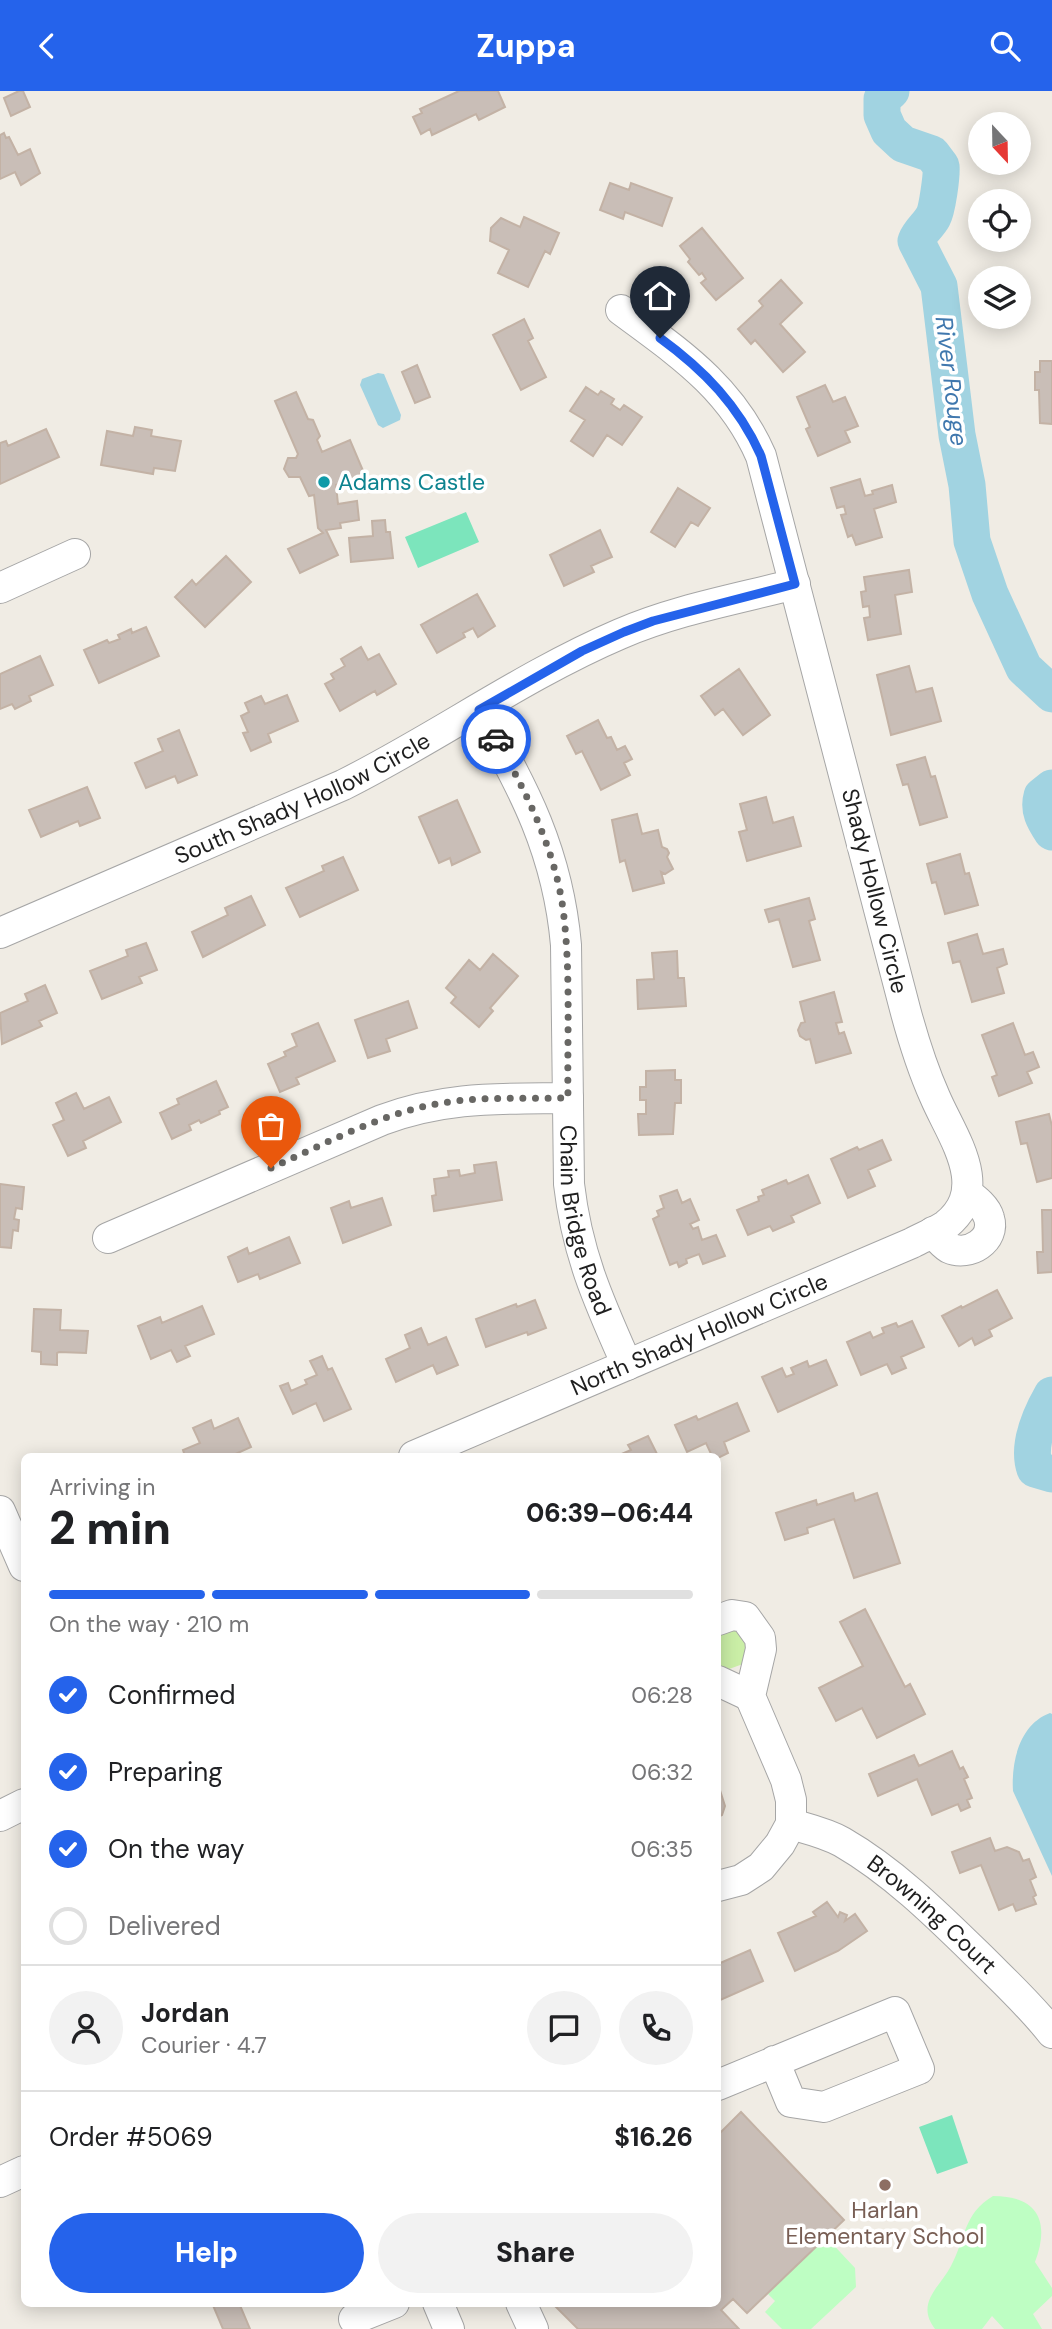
<!DOCTYPE html>
<html lang="en">
<head>
<meta charset="utf-8">
<style>
	:root { --surface:#fff; --page:#f2f2f2; --text:#202124; --muted:#757577; --line:#e0e0e0; --accent:#2563eb }
	body { margin:0; font-family:"DM Sans",sans-serif; background:var(--page); color:var(--text); height:100vh; display:flex; flex-direction:column; font-size:26px; white-space:nowrap }
	* { box-sizing:border-box; margin:0 }
	p { font-size:23px; color:var(--muted) }
	.icon { flex:none; width:38px; height:38px; fill:none; stroke:currentColor; stroke-width:2; stroke-linecap:round; stroke-linejoin:round }
	.map { position:relative; flex:1; overflow:hidden }
	.panel { position:absolute; left:21px; top:1362px; width:700px; height:854px; display:flex; flex-direction:column; background:var(--surface); border-radius:10px; box-shadow:0 4px 18px #0003 }
	.panel>* { flex:none }
	.needle { width:46px; rotate:158deg }
	.fabs { position:absolute; left:968px; top:21px; display:grid; gap:14px }
	.fabs a { display:grid; place-items:center; width:63px; height:63px; border-radius:50%; background:var(--surface); box-shadow:0 4px 18px #0003; font-size:35px }
	.pin { position:absolute; display:grid; place-items:center; width:60px; height:60px; color:#fff; margin:-72px -30px; border-radius:50% 50% 50% 0; rotate:-45deg; box-shadow:0 0 7px #0007 }
	.pin .icon { rotate:45deg }
	.courier { position:absolute; display:grid; place-items:center; width:70px; height:70px; margin:-35px; border:5px solid #2563eb; border-radius:50%; background:#fff; color:#222; box-shadow:0 2px 9px #0007 }
	.head em { font-style:normal; font-weight:800 }
	.head div { display:flex; flex-direction:column-reverse }
	.head { display:flex; align-items:center; justify-content:space-between; height:119px; padding:0 28px }
	h1 { font-size:46px; font-weight:800; line-height:52px }
	.bar { display:grid; grid-template-columns:repeat(4,1fr); gap:10px 7px; align-content:center; height:84px; padding:0 28px }
	.bar i { height:9px; border-radius:5px; background:var(--line) }
	.bar .on { background:var(--accent) }
	.bar p { grid-column:span 4 }
	.line { display:flex; align-items:center; gap:18px; padding:0 28px; border-top:2px solid var(--line) }
	.line div { flex:1 }
	.round { display:grid; place-items:center; flex:none; width:74px; height:74px; border-radius:37px; background:var(--page) }
	ol { padding:0 28px; list-style:none }
	li { display:flex; align-items:center; gap:21px; height:77px }
	li p { margin-inline-start:auto }
	li .icon { padding:7px; border-radius:50%; background:var(--accent); color:#fff; stroke-width:4 }
	li:last-child { color:var(--muted) }
	li i { width:38px; height:38px; border:4px solid var(--line); border-radius:50% }
	.action { display:flex; gap:14px; margin-top:auto; padding:14px 28px }
	.action a { flex:1; height:80px; border-radius:42px; background:var(--accent); color:#fff; font-size:28px; font-weight:800; line-height:80px; text-align:center }
	.action a+a { background:var(--page); color:var(--text) }
	header { display:flex; justify-content:space-between; align-items:center; height:91px; padding:0 28px; background:var(--accent); color:#fff; font-size:32px; font-weight:800 }
	.map>svg:first-child { display:block }
	.grass { fill:#caeea6 }
	.park { fill:#befec3 }
	.pitch { fill:#7ce5bc }
	.water { fill:#a1d3e1 }
	.lines { fill:none; stroke-linecap:round; stroke-linejoin:round }
	.river { stroke:#a1d3e1; stroke-width:37 }
	.building { fill:#c9beb7; stroke:#c3b2a5; stroke-width:2 }
	.minor-casing { stroke:#a6a6a6; stroke-width:32 }
	.minor { stroke:#fff; stroke-width:30 }
	.done { stroke:#686764; stroke-width:7; stroke-dasharray:0 12.6 }
	.route { stroke:#2563eb; stroke-width:9 }
	.culture-dot { fill:#0f9aa8; stroke:#fff; stroke-width:2.5 }
	.education-dot { fill:#8d6e63; stroke:#fff; stroke-width:2.5 }
	.labels { text-anchor:middle; dominant-baseline:central; stroke-width:7; stroke-linejoin:round; paint-order:stroke }
	.culture-label { font-size:23px; fill:#0d838f; stroke:#fff; text-anchor:start }
	.street-label { font-size:23px; fill:#1f1f1f; stroke:#fff }
	.education-label { font-size:23px; fill:#785e54; stroke:#fff }
	.water-label { font-size:24px; font-style:italic; fill:#4078ae; stroke:#fff }
</style>
</head>
<body>
<header><svg class="icon" aria-label="back" viewBox="0 0 24 24"><path d="M15 5l-7 7 7 7"/></svg>Zuppa<svg class="icon" aria-label="search" viewBox="0 0 24 24"><circle cx="10" cy="10" r="6"/><path d="M15 15l6 6"/></svg></header>
<div class="map">
<svg width="1052" height="2238" viewBox="0 0 1052 2238">
	<rect width="100%" height="100%" fill="#f0ece4"/>
	<path class="grass" d="M732 1538 739 1541 749 1552 743 1573 729 1578 718 1573V1543Z"/>
	<path class="park" d="M993 2105C1039 2105 1050 2131 1035 2171L1052 2197V2205L1033 2223 1042 2238H1004L992 2225 982 2238H935C915 2212 940 2196 951 2175 966 2147 963 2123 993 2105Z
		M826 2146 855 2177 856 2196 811 2238H782L765 2221 775 2210 768 2203Z"/>
	<path class="pitch" d="M466 421 479 451 418 477 405 446Z
		M952 2024 968 2072 937 2083 919 2036Z"/>
	<path class="water" d="M378 282 384 283 401 324 400 329 383 337 378 334 360 294 362 288Z
		M1050 1622 1052 1623V1785L1013 1700C1011 1670 1020 1633 1050 1622Z"/>
	<g class="lines">
		<path class="river" d="M891 0 882 8V24L889 40 903 53 932 63 941 75C942 85 937 119 933 126 928 135 920 140 916 150L939 195 957 344 967 394 972 450 990 503 1024 577 1052 603
			M1052 697 1042 705C1038 719 1044 729 1052 741
			M1052 1304C1040 1325 1027 1355 1035 1378L1052 1383"/>
	</g>
	<path class="building" d="M19 0H23L30 16 11 25 4 7Z
		M459 0H498L505 16 479 29 476 23 432 44 430 38 421 43 413 26 422 22 420 18Z
		M4 42 6 47 9 46 18 64 30 58 40 82 21 94 15 81 0 88V44Z
		M610 92 629 99 631 92 672 107 662 135 625 121 623 128 600 119Z
		M524 126 559 142 550 163 545 160 528 196 498 182 509 159 490 150 491 137 501 127 520 136Z
		M702 137 743 187 716 209 701 192 706 188 702 182 699 184 688 171 690 168 680 155Z
		M781 189 802 212 780 233 805 261 783 281 755 249 751 253 738 238 763 215 759 210Z
		M524 228 533 247 528 250 546 286 521 299 493 244Z
		M1040 270H1052V333L1040 332 1039 299H1035V281H1040Z
		M417 274 430 306 415 312 402 281Z
		M825 294 833 311 845 306 858 335 845 340 850 351 818 365 806 338 810 336 797 306Z
		M586 296 598 304 601 300 614 308 611 313 620 319 624 314 642 326 622 354 607 344 593 365 571 350 585 329 570 320Z
		M296 301 308 328 313 329 320 345 317 349 322 361 350 349 364 382 336 394 338 413 357 410 359 429 340 432 341 437 326 439 338 464 300 482 288 458 323 442 318 437 314 404 309 405 300 386H289L284 378 288 367H296L298 363 275 310Z
		M135 336 152 339 151 345 181 350 175 380 154 377 153 383 101 374 107 340 133 345Z
		M46 338 59 366 0 393V352L6 350 8 355Z
		M860 388 865 405 873 403 872 400 892 394 896 411 874 418 882 446 856 454 852 444 848 446 841 424 846 423 844 415 837 417 831 397Z
		M678 397 710 417 698 435 691 431 675 456 651 441Z
		M385 429 386 441H390L393 467 351 471 349 447 373 445 372 430Z
		M600 439 612 466 591 475 594 481 564 495 550 464Z
		M226 465 251 491 205 536 175 506 192 489 196 494Z
		M909 479 912 501 895 504 901 543 868 549 864 527 870 526 869 515 863 516 861 501 866 500 864 486Z
		M477 503 495 535 478 546 473 537 463 542 465 546 437 562 421 534Z
		M146 536 159 565 99 592 84 559 107 549 109 552 120 548 118 544 131 538 132 542Z
		M361 556 368 569 379 563 396 593 377 604 375 600 340 620 325 593 334 588 331 583 345 575 341 568Z
		M40 565 53 594 29 605 31 610 15 618 12 613 0 618V583Z
		M909 575 916 601 932 597 941 630 891 644 877 584Z
		M739 578 770 624 743 644 723 618 715 624 701 605Z
		M287 604 298 630 268 643 271 651 251 660 243 642 248 641 241 625 249 621 245 612 261 605 265 613Z
		M598 629 607 647 611 646 617 659 625 655 632 668 624 672 630 684 601 699 582 660 576 663 567 645Z
		M179 639 197 684 178 692 175 685 146 697 135 672 163 660 158 648Z
		M925 666 931 686 935 685 947 726 920 734 908 693 903 694 897 674Z
		M87 696 100 727 80 735 78 730 41 746 29 719Z
		M766 706 773 732 793 726 801 755 747 770 739 741 747 739 740 713Z
		M457 709 480 761 452 774 450 767 439 772 419 726Z
		M637 723 642 743 658 739 662 756 667 758 669 762 667 766 673 778 665 783 661 781 664 792 633 800 625 769 620 771 612 729Z
		M960 763 965 783 969 782 978 814 945 823 936 791 932 792 927 773Z
		M343 766 358 799 300 826 286 797 324 780 322 775Z
		M251 805 265 834 203 866 192 841 228 824 225 817Z
		M809 807 815 828 809 830 820 869 793 876 779 828 769 831 765 819Z
		M977 843 983 863 1003 858 1007 873 997 877 1004 902 972 911 960 870 953 872 948 852Z
		M146 852 157 879 139 886 142 892 102 908 90 880 128 865 126 859Z
		M677 860 678 887H684L686 915 638 918 637 889 654 888 652 862Z
		M493 863 518 885 490 917 493 920 479 936 451 912 456 906 446 897 469 869 480 879Z
		M45 894 57 922 39 930 42 935 2 953 0 922 28 910 25 903Z
		M834 901 842 931 836 932 839 943 844 941 851 962 816 972 810 948 806 949 800 945 798 939 801 932 805 931 800 911Z
		M408 910 417 937 386 948 390 960 368 967 355 929Z
		M318 932 335 970 296 987 299 993 280 1001 268 973 286 965 284 961 297 955 292 943Z
		M1013 932 1025 964 1033 961 1039 976 1027 981 1032 992 999 1005 992 986 997 984 982 944Z
		M675 979V989H681V1012H675L673 1043 639 1044 638 1023H646V1009H640V996H646V980Z
		M216 990 228 1016 219 1020 220 1023 201 1032 199 1029 189 1034 191 1039 172 1048 160 1022 179 1013 177 1008Z
		M76 1002 84 1018 109 1006 121 1031 83 1050 86 1057 68 1065 53 1034 64 1029 56 1012Z
		M1049 1023 1052 1035V1087L1037 1091 1027 1052 1021 1053 1016 1031Z
		M882 1049 891 1069 868 1079 875 1095 848 1107 831 1068 857 1056 859 1059Z
		M496 1071 502 1109 434 1120 432 1105 436 1104 434 1088 449 1086 448 1080 459 1079 460 1085 475 1082 474 1074Z
		M808 1084 820 1112 791 1125 794 1131 773 1140 770 1135 748 1144 737 1119 759 1110 758 1106 764 1104 762 1099 786 1089 788 1093Z
		M0 1093 24 1096 22 1118 16 1117 14 1128 19 1129 18 1140 13 1139 11 1157 0 1156Z
		M677 1099 682 1112 690 1108 699 1129 690 1133 693 1138 698 1136 702 1149 716 1144 725 1165 703 1173 699 1163 686 1168 687 1172 679 1176 677 1171 670 1174 653 1128 659 1125 657 1120 664 1117 660 1105Z
		M382 1107 391 1134 343 1152 331 1117 349 1110 351 1117Z
		M1042 1119H1052V1181L1038 1182 1037 1161H1043Z
		M289 1146 300 1172 260 1188 258 1183 238 1191 228 1166 247 1157 249 1163Z
		M997 1199 1012 1227 989 1239 992 1245 975 1254 972 1247 959 1255 942 1225 961 1215 962 1217Z
		M535 1209 546 1237 528 1244 527 1241 486 1256 476 1228 516 1213 517 1216Z
		M202 1215 214 1243 185 1255 190 1265 177 1271 171 1259 151 1268 138 1235 160 1226 162 1232Z
		M34 1218 61 1219 60 1239 88 1240 86 1262 59 1261 57 1262V1274L41 1273V1261L32 1260Z
		M912 1230 924 1256 901 1266 906 1277 892 1283 887 1273 861 1284 847 1251 870 1241 873 1247 884 1242 882 1237 896 1232 898 1236Z
		M421 1237 428 1254 446 1246 458 1274 437 1283 433 1274 396 1291 386 1268 410 1257 405 1244Z
		M322 1265 328 1279 332 1277 351 1318 324 1330 316 1312 293 1323 280 1295 288 1292 291 1300 307 1293 305 1289 317 1284 310 1270Z
		M826 1269 837 1294 778 1321 762 1286 782 1277 786 1286 794 1283 791 1277 807 1270 809 1276Z
		M737 1312 749 1340 724 1351 728 1362 718 1367 712 1365 706 1352 687 1361 675 1334 696 1325 698 1329Z
		M238 1327 251 1356 231 1365H185L183 1359 200 1352 193 1337 211 1329 214 1338Z
		M648 1345 658 1365H617L631 1359 628 1354Z
		M853 1402 855 1410 877 1402 900 1472 854 1487 834 1428 807 1437 808 1442 785 1449 776 1422 816 1409 817 1414Z
		M865 1518 905 1596 910 1593 925 1623 877 1647 862 1617 836 1630 819 1597 863 1575 840 1531Z
		M952 1660 960 1678 963 1676 968 1686 964 1688 972 1707 967 1709 970 1716 961 1720 958 1713 932 1724 917 1688 878 1705 869 1683 914 1664 919 1675Z
		M718 1693 725 1715 722 1724 718 1726Z
		M990 1747 995 1760 1007 1756 1019 1761 1023 1770 1029 1768 1036 1786 1030 1789 1036 1804 1033 1806 1036 1813 1016 1820 1013 1813 999 1819 981 1774 960 1782 952 1761Z
		M827 1811 838 1826 840 1821 847 1824 845 1830 855 1823 867 1840 838 1860 795 1880 778 1842 816 1825 813 1821Z
		M750 1859 763 1890 718 1910V1873Z
		M741 2021 844 2129 747 2222 733 2208 721 2219 739 2238H578L552 2212H718V2044Z
		M212 2212H239L250 2238H223Z"/>
	<g class="lines">
		<defs>
			<g id="minor">
				<path d="M0 497 75 463"/>
				<path id="s1" d="M479 619C524 697 558 762 566 854L569 1093C577 1163 599 1211 627 1274"/>
				<path id="s2" d="M0 842 343 694C437 647 524 584 620 543 675 519 737 508 795 493"/>
				<path d="M933 1141C938 1147 942 1153 949 1157 969 1166 996 1149 989 1127 986 1116 975 1108 967 1102"/>
				<path d="M108 1147 382 1029C447 1005 501 1008 568 1007"/>
				<path id="s3" d="M414 1365 912 1152C923 1146 936 1141 946 1134 992 1097 952 1046 935 1006 922 977 913 948 905 918L761 365C731 296 679 262 621 219"/>
				<path d="M0 1420 24 1475"/>
				<path d="M718 1529 732 1524 745 1526 760 1547 761 1558 750 1605 786 1689 791 1709V1733L780 1753 761 1776 741 1789 718 1795"/>
				<path d="M718 1590 750 1605"/>
				<path d="M0 1725 24 1713"/>
				<path id="s4" d="M791 1733C808 1738 826 1742 842 1751 894 1781 939 1826 982 1868 1006 1892 1031 1915 1052 1942"/>
				<path d="M718 1994 895 1921 919 1978 824 2016 791 2011 774 1970"/>
				<path d="M0 2091 24 2080"/>
				<path d="M438 2212 449 2238"/>
				<path d="M521 2212 533 2238"/>
				<path d="M354 2228 394 2212"/>
			</g>
		</defs>
		<use href="#minor" class="minor-casing"/>
		<use href="#minor" class="minor"/>
	</g>
	<g class="lines">
		<path class="done" d="M271 1077C318 1056 365 1031 414 1018 464 1004 517 1008 568 1007 567 945 571 880 563 818 555 759 526 700 496 648"/>
		<path class="route" d="M496 648 479 619 582 560 624 541 653 530 795 493 761 365C739 315 704 279 660 247"/>
	</g>
	<circle class="culture-dot" cx="324" cy="391" r="7"/>
	<circle class="education-dot" cx="885" cy="2094" r="7"/>
	<g class="labels">
		<g class="culture-label">
			<text x="338" y="391">Adams Castle</text>
		</g>
		<g class="street-label">
			<text stroke="none"><textPath href="#s2" startOffset="331">South Shady Hollow Circle</textPath></text>
			<text transform="translate(875 800) rotate(76)">Shady Hollow Circle</text>
			<text stroke="none"><textPath href="#s1" startOffset="530">Chain Bridge Road</textPath></text>
			<text stroke="none"><textPath href="#s3" startOffset="310">North Shady Hollow Circle</textPath></text>
			<text stroke="none"><textPath href="#s4" startOffset="170">Browning Court</textPath></text>
		</g>
		<g class="education-label">
			<text x="885" y="2119">Harlan<tspan x="885" dy="26">Elementary School</tspan></text>
		</g>
		<g class="water-label">
			<text transform="translate(952 290) rotate(83)">River Rouge</text>
		</g>
	</g>
</svg>
<div class="fabs">
<a><svg class="needle" viewBox="-14 -14 28 28"><path d="M0-13l5 13h-10z" fill="#e53935"/><path d="M0 13l5-13h-10z" fill="#757577"/></svg></a>
<a><svg class="icon" aria-label="locate" viewBox="0 0 24 24"><circle cx="12" cy="12" r="6"/><path d="M12 2v4M12 18v4M2 12h4M18 12h4"/></svg></a>
<a><svg class="icon" aria-label="layers" viewBox="0 0 24 24"><path d="M12 4l9 5-9 5-9-5zM3 14l9 5 9-5"/></svg></a>
</div>
<div class="pin" style="left:271px;top:1077px;background:#ea580c"><svg class="icon" aria-label="bag" viewBox="0 0 24 24"><path d="M5 8h14l-1 12H6zM9 8a3 3 0 0 1 6 0"/></svg></div>
<div class="pin" style="left:660px;top:247px;background:#1f2937"><svg class="icon" aria-label="home" viewBox="0 0 24 24"><path d="M3 11l9-7 9 7M6 9v11h12V9"/></svg></div>
<div class="courier" style="left:496px;top:648px"><svg class="icon" aria-label="car" viewBox="0 0 24 24"><path d="M5 17H2v-5l4-1 3-4h7l3 4 3 1v5h-3M9 17h6M6 11h13"/><circle cx="7" cy="17" r="2"/><circle cx="17" cy="17" r="2"/></svg></div>
<section class="panel">
<div class="head"><div><h1>2 min</h1><p>Arriving in</p></div><em>06:39–06:44</em></div>
<div class="bar"><i class="on"></i><i class="on"></i><i class="on"></i><i></i><p>On the way · 210 m</p></div>
<ol>
<li><svg class="icon" aria-label="check" viewBox="0 0 24 24"><path d="M5 12l5 5 9-10"/></svg>Confirmed<p>06:28</p></li>
<li><svg class="icon" aria-label="check" viewBox="0 0 24 24"><path d="M5 12l5 5 9-10"/></svg>Preparing<p>06:32</p></li>
<li><svg class="icon" aria-label="check" viewBox="0 0 24 24"><path d="M5 12l5 5 9-10"/></svg>On the way<p>06:35</p></li>
<li><i></i>Delivered</li>
</ol>
<div class="line" style="height:126px"><a class="round"><svg class="icon" aria-label="person" viewBox="0 0 24 24"><circle cx="12" cy="8" r="4"/><path d="M4 21q1-7 8-7t8 7"/></svg></a><div><b>Jordan</b><p>Courier · 4.7</p></div><a class="round"><svg class="icon" aria-label="chat" viewBox="0 0 24 24"><path d="M4 5h16v11H9l-5 4z"/></svg></a><a class="round"><svg class="icon" aria-label="phone" viewBox="0 0 24 24"><path d="M5 4h4l2 5-3 2q2 4 5 5l2-3 5 2v4C11 20 4 13 5 4z"/></svg></a></div>
<div class="line" style="height:91px"><div>Order #5069</div><b>$16.26</b></div>
<div class="action"><a>Help</a><a>Share</a></div>
</section>
</div>
</body>
</html>
